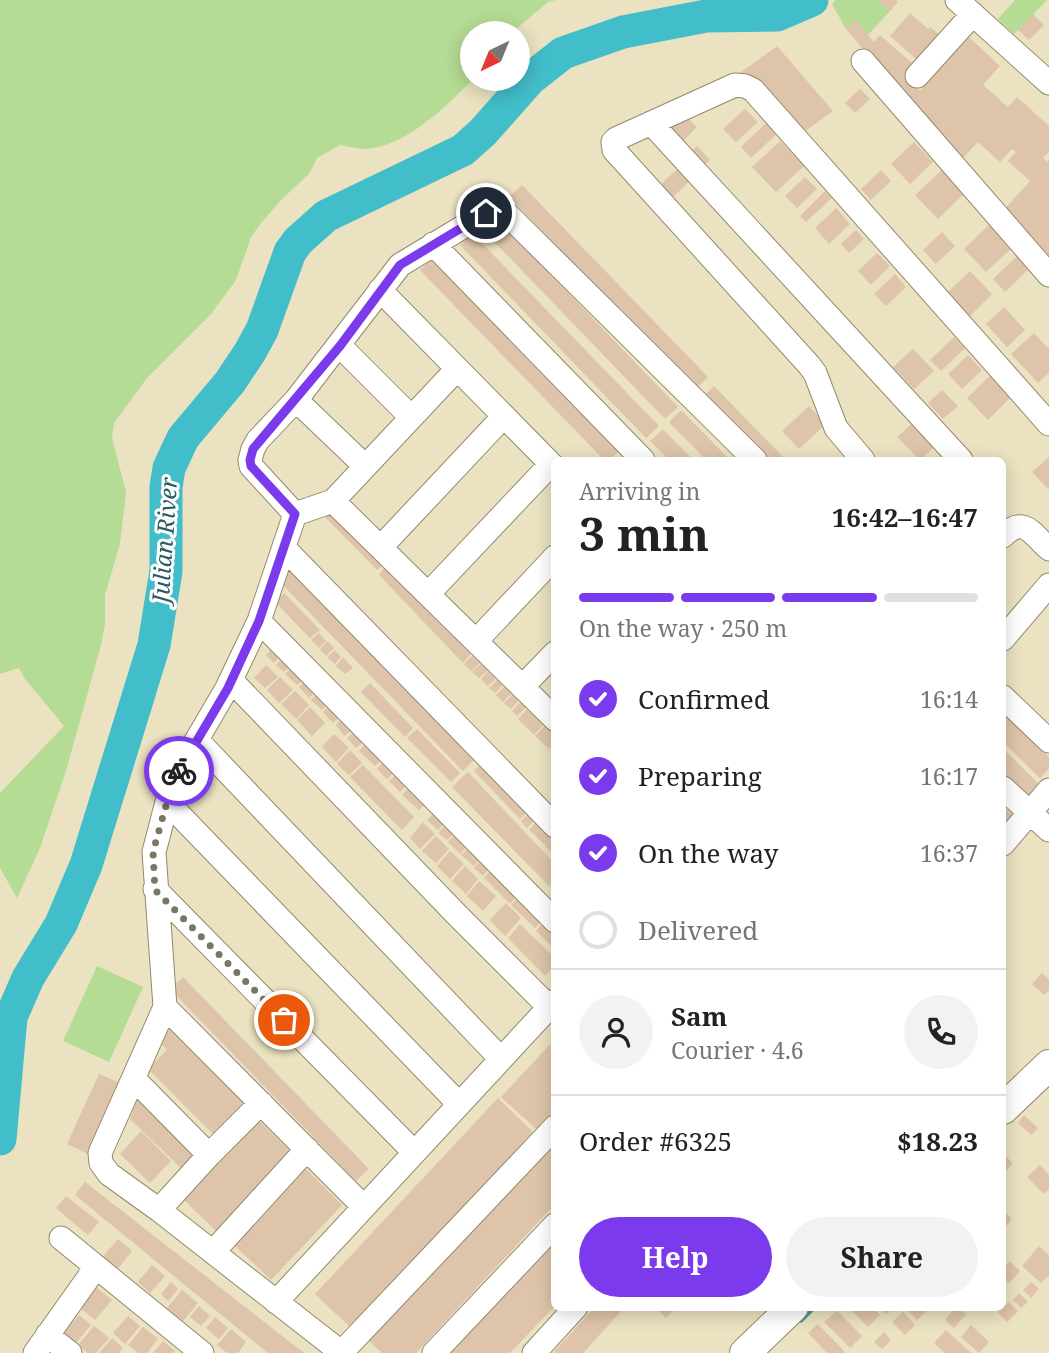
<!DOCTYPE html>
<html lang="en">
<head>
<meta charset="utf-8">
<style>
	:root { --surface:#fff; --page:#f2f2f2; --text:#222; --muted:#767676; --line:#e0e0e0; --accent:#7c3aed }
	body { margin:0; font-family:"Noto Serif",serif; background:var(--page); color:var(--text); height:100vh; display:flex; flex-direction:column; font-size:26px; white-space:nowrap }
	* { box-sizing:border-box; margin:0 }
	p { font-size:23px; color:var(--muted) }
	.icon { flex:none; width:38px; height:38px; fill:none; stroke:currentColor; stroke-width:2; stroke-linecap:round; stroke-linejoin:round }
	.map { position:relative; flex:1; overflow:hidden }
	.sheet { position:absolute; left:551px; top:457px; width:455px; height:854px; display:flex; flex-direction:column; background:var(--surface); border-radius:10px; box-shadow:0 4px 18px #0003 }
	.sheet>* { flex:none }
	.needle { width:46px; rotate:223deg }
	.controls { position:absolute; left:460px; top:21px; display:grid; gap:14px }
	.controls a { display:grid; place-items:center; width:70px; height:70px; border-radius:50%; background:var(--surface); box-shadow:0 4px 18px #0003; font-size:35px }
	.pin { position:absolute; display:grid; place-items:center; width:60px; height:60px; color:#fff; margin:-30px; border:4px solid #fff; border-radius:50%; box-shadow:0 2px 7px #0007 }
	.courier { position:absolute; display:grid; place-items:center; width:70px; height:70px; margin:-35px; border:5px solid #7c3aed; border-radius:50%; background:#fff; color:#222; box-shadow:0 2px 9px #0007 }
	.summary em { font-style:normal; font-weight:700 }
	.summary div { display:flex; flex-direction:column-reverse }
	.summary { display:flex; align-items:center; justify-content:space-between; height:119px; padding:0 28px }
	h1 { font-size:46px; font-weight:700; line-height:52px }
	.bar { display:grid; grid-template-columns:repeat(4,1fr); gap:10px 7px; align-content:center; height:84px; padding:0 28px }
	.bar i { height:9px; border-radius:5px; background:var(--line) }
	.bar .selected { background:var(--accent) }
	.bar p { grid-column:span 4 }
	.line { display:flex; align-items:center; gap:18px; padding:0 28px; border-top:2px solid var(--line) }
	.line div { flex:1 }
	.round { display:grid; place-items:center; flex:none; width:74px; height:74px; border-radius:37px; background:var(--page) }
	ol { padding:0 28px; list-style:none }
	li { display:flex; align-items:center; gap:21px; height:77px }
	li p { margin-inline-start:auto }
	li .icon { padding:7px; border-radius:50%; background:var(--accent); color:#fff; stroke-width:4 }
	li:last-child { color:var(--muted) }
	li i { width:38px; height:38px; border:4px solid var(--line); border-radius:50% }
	.button { display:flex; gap:14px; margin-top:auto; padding:14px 28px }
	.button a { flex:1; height:80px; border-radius:42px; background:var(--accent); color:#fff; font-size:28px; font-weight:700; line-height:80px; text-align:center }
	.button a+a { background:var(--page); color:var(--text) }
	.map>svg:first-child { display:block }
	.green { fill:#b4dc94 }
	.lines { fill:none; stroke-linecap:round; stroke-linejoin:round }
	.stream { stroke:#41969c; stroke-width:5 }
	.river { stroke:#42bdca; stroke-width:33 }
	.building { fill:#dec4ab }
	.minor-casing { stroke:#928a6b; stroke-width:25 }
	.major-casing { stroke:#928a6b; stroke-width:32 }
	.minor { stroke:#fff; stroke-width:23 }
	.major { stroke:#fff; stroke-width:30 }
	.done { stroke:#7b7662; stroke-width:7; stroke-dasharray:0 12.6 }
	.route { stroke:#7c3aed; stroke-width:9 }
	.labels { text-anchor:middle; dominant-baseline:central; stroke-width:6; stroke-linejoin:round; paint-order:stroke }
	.water-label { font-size:23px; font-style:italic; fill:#295c62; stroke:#fff }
</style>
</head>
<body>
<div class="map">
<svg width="1049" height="1353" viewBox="0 0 1049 1353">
	<rect width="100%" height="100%" fill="#eae2c0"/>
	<path class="green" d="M0 0H556L548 2 511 33H472L473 79C447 106 402 150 362 149 355 148 347 146 340 145L317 158 309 174 282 199 261 223 251 237 236 280 211 314 147 378 114 423 112 438 126 492 120 544 105 595V624L101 645 66 771 40 848 17 898 0 868V793L64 726 25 679 19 668 0 674Z
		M836 0H878L890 11 868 35 855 20 846 29 832 4Z
		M1015 0H1047L1014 34 998 19Z
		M97 966 143 987 109 1062 63 1041Z"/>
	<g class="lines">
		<path class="stream" d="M801 1320 814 1307"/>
		<path class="river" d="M0 1139 11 1017 28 978 61 924 86 865 154 645 166 571V487L169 468 183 438 230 382 250 352 262 330 290 252 298 241 326 216 463 150 483 132 530 79 563 53 623 32 706 16 777 15 812 0"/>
	</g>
	<path class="building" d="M878 0H896L898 2 890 11Z
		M910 13 928 29 930 27 939 34 917 60 890 36Z
		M1033 14 1044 25 1029 40 1018 30Z
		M855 20 874 42 880 35 913 64 903 76 920 91 969 37 1000 66 983 85 1008 107 1017 97 1049 126V152L1043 158 1047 162 1049 159V263L1003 211 1030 181 1008 161 1016 152 1012 149 1000 162 978 142 959 162 846 29Z
		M777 46 833 111 804 132 740 73Z
		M860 89 870 99 855 113 845 103Z
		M745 109 758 122 736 142 723 129Z
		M683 113 697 127 679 145 664 129Z
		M767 122 778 133 751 158 741 147Z
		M780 141 804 166 776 192 752 167Z
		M914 142 933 162 910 184 891 164Z
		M697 146 710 160 700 170 687 156Z
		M681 166 693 178 673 197 661 184Z
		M945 167 967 191 938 219 915 195Z
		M881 170 891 181 871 200 861 189Z
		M805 177 817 189 797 208 785 196Z
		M522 185 708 377 695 390 509 197Z
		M825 191 832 198 806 222 800 216Z
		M836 208 850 224 829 244 815 228Z
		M492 214 678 407 665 419 479 226Z
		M994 220 1016 244 986 272 964 249Z
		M856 230 864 239 849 253 841 244Z
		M942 232 955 246 936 264 923 250Z
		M472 233 659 426 646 438 460 245Z
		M877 253 890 266 871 285 858 271Z
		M1020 253 1032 266 1005 292 993 279Z
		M433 258 619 451 609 460H604L420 270Z
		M970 271 992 294 968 318 946 294Z
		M895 274 906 287 886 306 874 294Z
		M1004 307 1025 330 1007 347 986 324Z
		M1034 333 1049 349V373L1038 383 1011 354Z
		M954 337 965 348 941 371 930 360Z
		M913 349 934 371 914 389 893 367Z
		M968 355 982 370 962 389 948 374Z
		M993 373 1013 395 988 420 967 398Z
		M714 386 786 460H762L701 398Z
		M942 390 958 406 943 419 928 403Z
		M809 406 826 424 799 449 782 431Z
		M681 410 730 460H706L669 422Z
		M917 419 939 443 920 460 897 437Z
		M663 429 693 460H669L650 441Z
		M1049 457V490L1032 472Z
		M333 503 389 560 377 570 323 515Z
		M389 560 475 649 463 663 379 575Z
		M289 566 475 759 463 771 276 578Z
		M284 593 320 630 310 638 275 602Z
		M319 633 326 641 319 648 311 640Z
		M327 641 334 648 326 656 320 649Z
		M278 642 285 652 274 663 266 655Z
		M335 650 341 657 335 664 327 657Z
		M477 651 485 659 471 671 464 664Z
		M287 654 295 661 284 672 276 665Z
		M343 657 353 668 345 674 336 666Z
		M486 659 493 666 479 678 472 672Z
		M297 663 308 675 297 685 285 674Z
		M266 665 278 677 265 688 254 678Z
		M493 666 501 674 488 686 481 679Z
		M502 675 508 680 495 693 489 688Z
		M280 677 293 690 279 703 267 690Z
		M309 677 320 687 309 698 299 687Z
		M509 682 516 689 503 702 496 695Z
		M370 683 413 728 405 737 361 692Z
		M321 689 332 700 322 710 311 700Z
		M517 690 523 696 511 709 504 703Z
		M295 691 309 705 296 719 281 704Z
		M525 697 531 703 517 716 512 711Z
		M334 701 345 712 333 723 323 712Z
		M532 704 548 720 534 735 518 719Z
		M310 707 325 723 312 736 297 720Z
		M1003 713 1049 757V769L1040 778 1003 742Z
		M345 715 357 726 344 736 336 725Z
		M549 721 555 726V743L549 749 535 736Z
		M359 728 368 737 356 748 347 738Z
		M417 729 460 773 451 782 407 738Z
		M334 734 349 748 336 762 322 747Z
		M371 738 387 755 375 766 359 751Z
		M1003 749 1041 786 1024 803 1003 782Z
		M350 750 362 763 349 775 337 764Z
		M388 757 399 768 387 779 377 769Z
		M484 760 531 809 520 819 474 771Z
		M363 765 414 817 402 830 350 777Z
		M401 771 411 781 400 792 389 781Z
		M468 772 555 864V881L549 886 452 787Z
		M414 782 430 799 419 810 402 795Z
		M1003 806 1014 816 1003 829Z
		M438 809 449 819 438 830 427 820Z
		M533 809 539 815 527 828 521 821Z
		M541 816 549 824 540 834 550 825 555 830V850L552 853 545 846 552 838 545 845 529 830Z
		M450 820 459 828 447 840 438 833Z
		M423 822 435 834 420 849 410 838Z
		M459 830 471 842 460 854 448 842Z
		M436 836 449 849 436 863 422 851Z
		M473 843 485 854 474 866 461 855Z
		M450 851 464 864 450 879 437 866Z
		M485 856 493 864 483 876 474 868Z
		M465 866 478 879 466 894 452 881Z
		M494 866 520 892 510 904 484 878Z
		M479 881 496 896 483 911 467 896Z
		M521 894 545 916 535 928 511 905Z
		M506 903 521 918 505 936 490 920Z
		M547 918 555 926V950L536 931Z
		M520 924 555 958V964L545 976 508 938Z
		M1042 973 1049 979V990L1044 995 1032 984Z
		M183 977 369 1169 356 1181 170 989Z
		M171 1027 245 1104 213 1134 148 1069 167 1050 160 1043Z
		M555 1039V1110L536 1129 501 1097Z
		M99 1074 120 1083 88 1154 67 1144Z
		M140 1092 199 1150 182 1169 130 1119Z
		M498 1098 533 1132 351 1328 315 1294Z
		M1024 1115 1038 1128 1031 1135 1018 1123Z
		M257 1119 293 1154 217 1232 181 1197Z
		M141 1131 171 1161 150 1183 120 1154Z
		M548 1146 555 1152V1204L416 1353H382L366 1338Z
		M1003 1154 1013 1163 1003 1175Z
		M1040 1165 1049 1175V1189L1044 1194 1027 1177Z
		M304 1167 342 1205 271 1280 232 1243Z
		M85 1182 304 1353H268L75 1195Z
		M66 1196 99 1222 88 1235 56 1208Z
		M1003 1211 1012 1219 1003 1230Z
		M555 1238V1306L510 1353H446Z
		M118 1239 132 1251 116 1271 101 1259Z
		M1039 1246 1049 1255V1275L1041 1283 1022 1266Z
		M1010 1261 1020 1271 1009 1283 1003 1278V1268Z
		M152 1265 165 1276 150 1293 138 1282Z
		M171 1282 178 1289 168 1301 161 1294Z
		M1031 1282 1039 1289 1031 1298 1023 1290Z
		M96 1287 112 1300 95 1320 79 1307Z
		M182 1290 198 1303 183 1321 167 1308Z
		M1019 1293 1028 1302 1021 1308 1013 1300Z
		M1009 1302 1018 1311 1007 1322 997 1312Z
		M199 1306 210 1316 201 1326 190 1317Z
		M595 1307H625L583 1353H553Z
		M654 1307H677L666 1318Z
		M848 1307H872L880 1315 868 1327Z
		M879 1307H893L886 1314Z
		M904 1307H926L928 1310 917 1320Z
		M956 1307 966 1314 954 1328 945 1320Z
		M837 1311 862 1336 850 1348 824 1322Z
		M903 1312 915 1325 905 1335 892 1322Z
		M79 1315 91 1325 76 1343 64 1333Z
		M128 1316 140 1326 125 1344 113 1333Z
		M215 1317 228 1328 219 1339 206 1328Z
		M818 1324 846 1353H827L808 1333Z
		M971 1325 989 1342 979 1353 961 1337Z
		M94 1326 109 1338 96 1353H88L78 1345Z
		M143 1327 158 1339 147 1353H138L128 1345Z
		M231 1329 246 1342 238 1353H227L217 1345Z
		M946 1330 971 1353H945L934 1343Z
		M884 1332 891 1340 882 1349 874 1342Z
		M112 1338 123 1348 119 1353H99Z
		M163 1341 175 1351 174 1353H153Z"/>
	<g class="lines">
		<defs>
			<path id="minor" d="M957 0 1049 83
				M863 61 1049 275
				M917 76 973 14
				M651 123 961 460
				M433 244 643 460
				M380 290 555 468
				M340 346 411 417
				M296 400 365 466
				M863 460 836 428 815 373 809 365 614 150 613 142 616 139 735 85 745 86 753 90 1049 424
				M333 501 555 719
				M295 514 259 621 227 688 178 772 167 802 154 852 165 1007 100 1153 101 1163 109 1174 159 1210 342 1353
				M295 514 251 466 250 460 253 449 258 440 296 400 400 265 486 213 496 212 509 216 755 460
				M295 514 333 501 457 369
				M1003 536C1024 515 1032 534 1049 549
				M381 547 504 416
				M284 548 555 826
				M428 594 551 464
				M259 621 555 921
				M1003 639 1049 585
				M476 641 555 557
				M231 680 458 916 549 1007
				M522 687 555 653
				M1003 697 1049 741
				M197 740 501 1059
				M1003 788 1049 830
				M167 802 459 1104
				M1003 844 1049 790
				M155 889 414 1152
				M165 1007 364 1207
				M134 1079 209 1155
				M159 1210 209 1155 261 1103
				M61 1238 202 1353
				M213 1252 307 1149
				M276 1302 555 1001
				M47 1335 70 1353
				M35 1353 96 1267
				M341 1353 555 1127
				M434 1353 555 1225
				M534 1353 576 1307"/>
			<path id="major" d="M1003 1109 1049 1065
				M745 1353 793 1307"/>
		</defs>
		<use href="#minor" class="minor-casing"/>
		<use href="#major" class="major-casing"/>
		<use href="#minor" class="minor"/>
		<use href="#major" class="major"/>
	</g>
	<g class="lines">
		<path class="done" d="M179 771 167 802 153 852 155 890 284 1020"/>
		<path class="route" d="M179 771 228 688 259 621 295 514 251 466 250 460 253 449 340 346 400 265 486 213"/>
	</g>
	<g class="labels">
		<g class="water-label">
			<text transform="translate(164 540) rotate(-86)">Julian River</text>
		</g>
	</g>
</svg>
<div class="controls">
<a><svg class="needle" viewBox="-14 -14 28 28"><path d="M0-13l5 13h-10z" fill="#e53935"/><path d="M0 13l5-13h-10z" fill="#767676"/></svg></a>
</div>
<div class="pin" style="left:284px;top:1020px;background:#ea580c"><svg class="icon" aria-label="bag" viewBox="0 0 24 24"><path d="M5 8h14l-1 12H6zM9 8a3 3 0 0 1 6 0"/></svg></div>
<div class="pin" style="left:486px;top:213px;background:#1f2937"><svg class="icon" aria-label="home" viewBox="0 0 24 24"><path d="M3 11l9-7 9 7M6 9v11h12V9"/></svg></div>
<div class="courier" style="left:179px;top:771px"><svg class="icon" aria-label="bike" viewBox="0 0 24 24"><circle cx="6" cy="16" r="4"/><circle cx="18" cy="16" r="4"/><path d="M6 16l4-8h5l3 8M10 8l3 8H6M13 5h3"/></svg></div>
<section class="sheet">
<div class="summary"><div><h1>3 min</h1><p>Arriving in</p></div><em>16:42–16:47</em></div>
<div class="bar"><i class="selected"></i><i class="selected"></i><i class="selected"></i><i></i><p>On the way · 250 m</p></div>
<ol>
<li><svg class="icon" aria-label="check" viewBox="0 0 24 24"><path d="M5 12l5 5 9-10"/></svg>Confirmed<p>16:14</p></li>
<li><svg class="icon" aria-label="check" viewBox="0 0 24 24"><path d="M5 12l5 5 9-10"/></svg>Preparing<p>16:17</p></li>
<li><svg class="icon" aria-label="check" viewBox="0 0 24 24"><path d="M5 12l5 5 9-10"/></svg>On the way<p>16:37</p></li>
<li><i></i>Delivered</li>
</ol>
<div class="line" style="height:126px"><a class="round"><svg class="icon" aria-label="person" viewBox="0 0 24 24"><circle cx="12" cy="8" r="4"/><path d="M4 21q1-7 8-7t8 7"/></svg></a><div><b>Sam</b><p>Courier · 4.6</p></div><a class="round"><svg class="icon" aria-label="phone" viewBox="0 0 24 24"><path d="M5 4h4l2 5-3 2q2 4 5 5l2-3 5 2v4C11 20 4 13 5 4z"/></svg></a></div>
<div class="line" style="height:91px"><div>Order #6325</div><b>$18.23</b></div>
<div class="button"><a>Help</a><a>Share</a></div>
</section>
</div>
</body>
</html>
